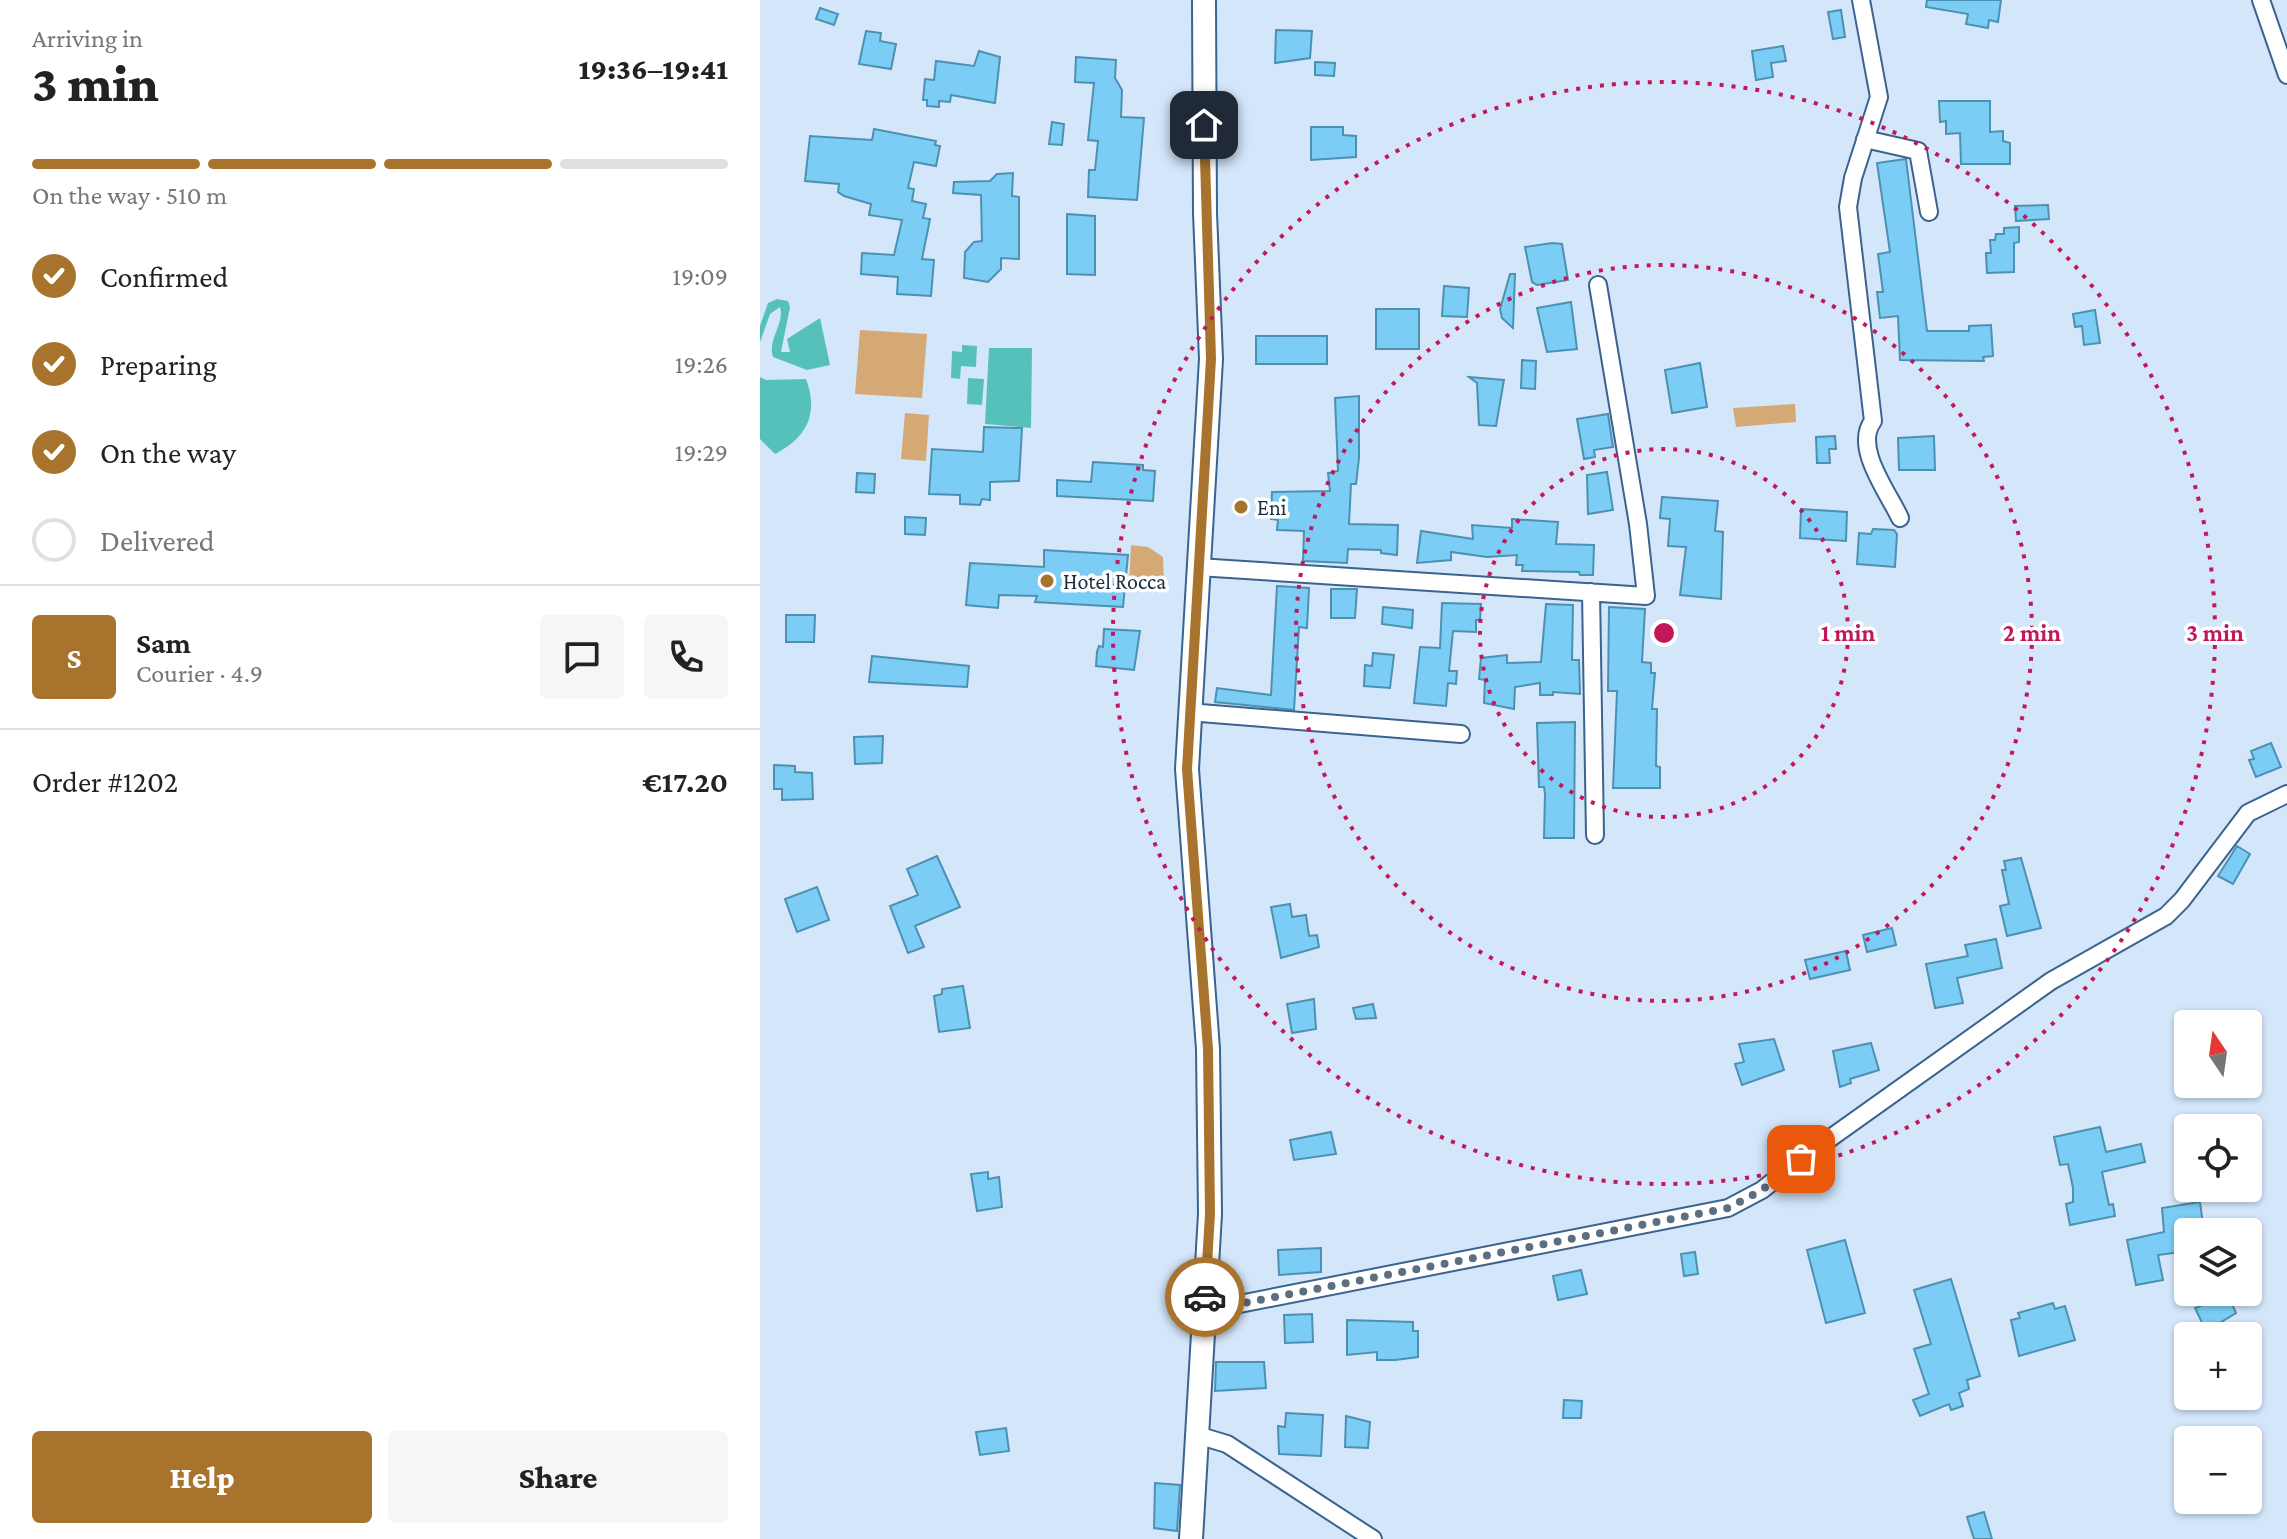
<!DOCTYPE html>
<html lang="en">
<head>
<meta charset="utf-8">
<style>
	:root { --surface:#fff; --page:#f6f6f6; --text:#222; --muted:#767676; --line:#e0e0e0; --accent:#a8742d }
	body { margin:0; font-family:"Crimson Pro",serif; background:var(--page); color:var(--text); height:100vh; display:flex; flex-direction:column; font-size:30px; white-space:nowrap }
	* { box-sizing:border-box; margin:0 }
	p { font-size:26px; color:var(--muted) }
	.icon { flex:none; width:44px; height:44px; fill:none; stroke:currentColor; stroke-width:2; stroke-linecap:round; stroke-linejoin:round }
	.map { position:relative; flex:1; overflow:hidden }
	.details { display:flex; flex-direction:column; background:var(--surface); width:760px }
	.details>* { flex:none }
	.needle { width:52px; rotate:347deg }
	.controls { position:absolute; left:1414px; top:1010px; display:grid; gap:16px }
	.controls a { display:grid; place-items:center; width:88px; height:88px; border-radius:8px; background:var(--surface); box-shadow:0 2px 6px #0004; font-size:40px }
	.pin { position:absolute; display:grid; place-items:center; width:68px; height:68px; color:#fff; margin:-34px; border-radius:16px; box-shadow:0 4px 12px #0006 }
	.courier { position:absolute; display:grid; place-items:center; width:80px; height:80px; margin:-40px; border:6px solid #a8742d; border-radius:50%; background:#fff; color:#222; box-shadow:0 2px 10px #0007 }
	.overview em { font-style:normal; font-weight:800 }
	.overview div { display:flex; flex-direction:column-reverse }
	.overview { display:flex; align-items:center; justify-content:space-between; height:136px; padding:0 32px }
	h1 { font-size:52px; font-weight:800; line-height:60px }
	.bar { display:grid; grid-template-columns:repeat(4,1fr); gap:12px 8px; align-content:center; height:96px; padding:0 32px }
	.bar i { height:10px; border-radius:6px; background:var(--line) }
	.bar .active { background:var(--accent) }
	.bar p { grid-column:span 4 }
	.line { display:flex; align-items:center; gap:20px; padding:0 32px; border-top:2px solid var(--line) }
	.line div { flex:1 }
	.round { display:grid; place-items:center; flex:none; width:84px; height:84px; border-radius:8px; background:var(--page) }
	ol { padding:0 32px; list-style:none }
	li { display:flex; align-items:center; gap:24px; height:88px }
	li p { margin-inline-start:auto }
	li .icon { padding:8px; border-radius:50%; background:var(--accent); color:#fff; stroke-width:4 }
	li:last-child { color:var(--muted) }
	li i { width:44px; height:44px; border:4px solid var(--line); border-radius:50% }
	.action { display:flex; gap:16px; margin-top:auto; padding:16px 32px }
	.action a { flex:1; height:92px; border-radius:8px; background:var(--accent); color:#fff; font-size:32px; font-weight:800; line-height:92px; text-align:center }
	.action a+a { background:var(--page); color:var(--text) }
	main { display:flex; flex:1; min-height:0 }
	.map>svg:first-child { display:block }
	.green { fill:#d4a976 }
	.water { fill:#56c0ba }
	.building { fill:#7bcdf5; stroke:#4c91b1; stroke-width:2 }
	.lines { fill:none; stroke-linecap:round; stroke-linejoin:round }
	.street-casing { stroke:#3a638f; stroke-width:20 }
	.secondary-casing { stroke:#3a638f; stroke-width:26 }
	.street { stroke:#fff; stroke-width:16 }
	.secondary { stroke:#fff; stroke-width:22 }
	.done { stroke:#5c6e82; stroke-width:8; stroke-dasharray:0 14.4 }
	.route { stroke:#a8742d; stroke-width:10 }
	.ring { fill:none; stroke:#c2185b; stroke-width:4; stroke-dasharray:4 8 }
	.poi-dot { fill:#a8742d; stroke:#fff; stroke-width:3 }
	.labels { text-anchor:middle; dominant-baseline:central; stroke-width:7; stroke-linejoin:round; paint-order:stroke }
	.poi-label { font-size:22px; fill:#1c2e41; stroke:#fff; text-anchor:start }
	.centre { fill:#c2185b; stroke:#fff; stroke-width:4 }
	.ring-label { font-size:24px; text-anchor:middle; font-weight:bold; fill:#c2185b; stroke:#fff; stroke-width:7; stroke-linejoin:round; paint-order:stroke }
</style>
</head>
<body>
<main>
<section class="details">
<div class="overview"><div><h1>3 min</h1><p>Arriving in</p></div><em>19:36–19:41</em></div>
<div class="bar"><i class="active"></i><i class="active"></i><i class="active"></i><i></i><p>On the way · 510 m</p></div>
<ol>
<li><svg class="icon" aria-label="check" viewBox="0 0 24 24"><path d="M5 12l5 5 9-10"/></svg>Confirmed<p>19:09</p></li>
<li><svg class="icon" aria-label="check" viewBox="0 0 24 24"><path d="M5 12l5 5 9-10"/></svg>Preparing<p>19:26</p></li>
<li><svg class="icon" aria-label="check" viewBox="0 0 24 24"><path d="M5 12l5 5 9-10"/></svg>On the way<p>19:29</p></li>
<li><i></i>Delivered</li>
</ol>
<div class="line" style="height:144px"><b class="round" style="background:var(--accent);color:#fff">S</b><div><b>Sam</b><p>Courier · 4.9</p></div><a class="round"><svg class="icon" aria-label="chat" viewBox="0 0 24 24"><path d="M4 5h16v11H9l-5 4z"/></svg></a><a class="round"><svg class="icon" aria-label="phone" viewBox="0 0 24 24"><path d="M5 4h4l2 5-3 2q2 4 5 5l2-3 5 2v4C11 20 4 13 5 4z"/></svg></a></div>
<div class="line" style="height:104px"><div>Order #1202</div><b>€17.20</b></div>
<div class="action"><a>Help</a><a>Share</a></div>
</section>
<div class="map">
<svg width="1527" height="1539" viewBox="0 0 1527 1539">
	<rect width="100%" height="100%" fill="#d4e6fa"/>
	<path class="green" d="M100 330 167 334 162 398 95 394Z
		M1035 404 1036 422 976 427 973 408Z
		M145 413 169 415 166 461 141 459Z
		M371 545 388 547 403 557 404 586 369 585Z"/>
	<path class="water" d="M17 299 28 301 30 307 21 352H30L27 339 60 318 70 365 47 370 13 357C7 340 25 324 20 307L10 314 0 342V326L8 303Z
		M202 345 217 346 216 367 201 366 200 379 191 378 192 351 202 352Z
		M229 348H272L271 428 225 424Z
		M0 377 6 380 46 379C59 413 47 438 15 454L0 439Z
		M208 378 224 379 222 405 207 404Z"/>
	<path class="building" d="M1167 0H1241L1238 22 1229 20 1228 28 1206 24 1208 14 1166 7Z
		M60 8 78 14 74 25 56 19Z
		M1081 10 1085 37 1073 39 1068 12Z
		M516 30 552 31 550 58 515 63Z
		M106 31 121 33 120 41 136 44 131 69 99 64Z
		M1023 46 1026 61 1011 63 1013 77 996 80 992 51Z
		M219 51 240 57 235 103 191 95 190 102 179 101V107L167 106V100H163L165 79 174 80 176 61 214 66Z
		M316 57 356 60 355 78 362 90 361 117 384 118 377 200 328 197 329 170H335L338 141 328 140 334 83 315 82Z
		M555 62 575 63 574 76 555 75Z
		M1179 101H1230V132L1243 131V141L1250 143V164H1201L1200 133 1186 134V121L1180 122Z
		M292 122 304 124 302 145 289 144Z
		M551 127H583V135L596 136V157L551 160Z
		M114 129 176 141 175 145 180 146 176 166 154 162 148 188 154 189 152 201 166 204 163 218 170 219 162 259 174 260 171 296 137 294 138 277 101 274 102 253 134 255 142 220 109 215 111 204 84 196 78 192 79 184 45 181 50 136 112 140Z
		M1146 159 1167 331H1209V326L1231 325 1233 356 1223 357 1224 361 1140 360 1138 316 1120 318 1117 292H1123L1118 254 1130 252 1117 163Z
		M253 173 252 196 259 197V259L241 258V269L228 282 204 278 205 252 214 242 222 241 221 195 193 193 194 182 230 181 237 174Z
		M1288 205 1289 219 1256 221 1255 206Z
		M307 214 335 216V275L307 274Z
		M1259 227V242L1254 243V272L1227 273 1226 253H1231L1230 240H1235L1236 234H1244V228Z
		M792 243 802 244 808 280 777 285 772 282 765 247Z
		M750 274H755L753 328 742 318 740 309Z
		M684 286 709 288 707 317 682 316Z
		M811 302 817 349 787 352 777 308Z
		M616 309H659V349H616Z
		M1335 310 1340 343 1324 345 1322 326 1315 327 1313 314Z
		M496 336H567V364H496Z
		M762 360 776 361 775 389 761 388Z
		M940 363 947 407 912 413 905 370Z
		M709 377 744 380 736 426 719 425 717 383Z
		M599 396V458L596 484H591L589 524 638 525 637 555 621 553V550L588 549 587 563 543 561 544 531 517 530 518 520 511 519 512 492 570 491 568 473 578 471 575 398Z
		M848 414 853 447 834 450 835 457 824 459 817 419Z
		M224 427 262 428 259 481 230 482V500L222 499 220 505 200 504V495L169 494 172 449 223 452Z
		M1075 436 1076 449H1069L1070 463H1057L1056 437Z
		M1174 436 1175 470H1139L1138 438Z
		M333 462 383 465V470L395 471 393 501 297 496V480L331 482Z
		M847 472 853 510 828 514 827 475Z
		M97 473 115 474 114 493 96 492Z
		M902 497 958 501 955 531 963 532 961 599 920 595 926 547 908 546 910 519 900 518Z
		M1041 509 1087 512 1086 541 1040 538Z
		M145 517 166 518 165 535 145 534Z
		M752 519 798 522 796 544 834 545 833 575H820L819 572 762 571 763 565H756L757 555 727 557 691 552V560L657 563 661 531 713 539 712 525 752 528Z
		M1113 529 1134 530 1137 534 1135 567 1097 564 1099 533 1111 534Z
		M284 550 368 555 363 607 275 602 277 596 239 595 238 608 206 605 210 563 284 567Z
		M517 586 549 588 547 628 539 627 534 710 455 702 457 688 511 695Z
		M571 589H597L595 618H571Z
		M682 603 721 604 720 620H716V632L693 631 689 671H697L696 684 688 683 686 706 654 703 660 647 680 648Z
		M786 604 813 605 812 660H819L820 694 793 692V695H780V683L755 687 754 709 724 703 725 680 719 679 721 658 747 655V663L781 662Z
		M623 607 653 610 652 628 622 624Z
		M849 607 885 609 882 662 891 663V673H895L892 709H897L896 766 900 767V788H853L857 691H848Z
		M26 615H55L54 642H26Z
		M344 629 380 631 374 670 336 666 337 652 339 646 343 647Z
		M613 653 634 655 630 688 604 686 605 665 612 666Z
		M112 656 209 666 207 687 109 682Z
		M815 722 814 838H784L785 794 784 787H779L777 723Z
		M123 736 122 763 95 764 94 737Z
		M1511 743 1521 767 1496 777 1489 760 1494 759 1491 751Z
		M14 765 35 766V772L52 773 53 799 22 800V789H14Z
		M1477 846 1490 854 1473 884 1458 876Z
		M177 856 200 907 155 926 164 947 148 953 130 906 158 895 147 869Z
		M1261 858 1281 928 1247 936 1240 906 1249 904 1242 870H1246L1244 861Z
		M57 887 69 920 37 932 25 899Z
		M530 904 532 917 546 915 549 936 557 935 559 947 521 958 511 907Z
		M1132 928 1136 945 1107 952 1103 935Z
		M1236 939 1242 968 1197 978 1203 1003 1175 1008 1166 964 1208 956 1205 945Z
		M1086 951 1090 970 1050 979 1045 960Z
		M203 986 210 1028 179 1032 174 996 182 994V989Z
		M554 999 556 1029 532 1033 527 1004Z
		M613 1004 616 1018 596 1019 593 1008Z
		M1014 1039 1024 1070 982 1085 975 1064 984 1062 979 1044Z
		M1111 1043 1119 1070 1090 1079 1091 1083 1080 1087 1073 1051Z
		M1340 1127 1346 1152 1381 1144 1385 1162 1342 1172 1349 1205 1353 1204 1355 1216 1310 1225 1306 1204 1313 1202V1188L1308 1164 1300 1165 1294 1137Z
		M571 1132 576 1154 534 1160 530 1140Z
		M228 1172V1179L239 1177 242 1207 217 1211 211 1174Z
		M1440 1202 1444 1232H1428V1251L1398 1255 1403 1280 1376 1285 1367 1240 1404 1232 1402 1208Z
		M1085 1240 1105 1313 1066 1323 1047 1250Z
		M561 1248V1272L519 1275 518 1250Z
		M935 1252 938 1274 924 1276 921 1254Z
		M821 1270 827 1294 798 1300 793 1276Z
		M1191 1279 1220 1376 1207 1380 1209 1389 1199 1393 1203 1406 1191 1410 1189 1404 1160 1416 1153 1400 1169 1394 1154 1349 1171 1344 1154 1290Z
		M1468 1295 1476 1313 1446 1331 1435 1308Z
		M1293 1303 1295 1309 1305 1306 1315 1340 1259 1356 1251 1320 1260 1318 1258 1313Z
		M552 1314 553 1342 525 1343 524 1315Z
		M587 1320 653 1322V1331H658V1357L635 1360H617V1352L587 1355Z
		M456 1362H504L506 1388 455 1391Z
		M804 1400 822 1401 821 1418H803Z
		M526 1413 563 1415 561 1456 519 1454 518 1426 525 1427Z
		M586 1416 610 1422 608 1448 585 1447Z
		M246 1428 249 1451 220 1455 216 1432Z
		M395 1483 420 1485 417 1531 394 1528Z
		M1224 1512 1232 1539H1214L1207 1517Z"/>
	<g class="lines">
		<defs>
			<path id="street" d="M1101 0 1119 97 1093 178 1088 207 1113 421C1093 447 1128 492 1140 518
				M1501 0 1527 75
				M1105 139 1158 151 1169 212
				M438 567 886 596 878 524 838 285
				M831 592 835 835
				M428 712 701 734
				M444 1311 968 1208 1002 1190 1041 1159 1291 981 1406 916 1422 900 1488 813 1527 794
				M437 1435 467 1444 613 1539"/>
			<path id="secondary" d="M431 1539 450 1214 448 1049 427 769 451 359 445 213 444 0"/>
		</defs>
		<use href="#street" class="street-casing"/>
		<use href="#secondary" class="secondary-casing"/>
		<use href="#street" class="street"/>
		<use href="#secondary" class="secondary"/>
	</g>
	<g class="lines">
		<path class="done" d="M445 1297 444 1311 968 1208 1002 1190 1041 1159"/>
		<path class="route" d="M444 125 451 359 427 769 448 1049 450 1214 445 1297"/>
	</g>
	<g class="ring">
		<circle cx="904" cy="633" r="184"/>
		<circle cx="904" cy="633" r="368"/>
		<circle cx="904" cy="633" r="551"/>
	</g>
	<g class="poi-dot">
		<circle cx="481" cy="507" r="8"/>
		<circle cx="287" cy="581" r="8"/>
	</g>
	<g class="labels">
		<g class="poi-label">
			<text x="497" y="507">Eni</text>
			<text x="303" y="581">Hotel Rocca</text>
		</g>
	</g>
	<circle cx="904" cy="633" r="12" class="centre"/>
	<g class="ring-label">
		<text x="1088" y="641">1 min</text>
		<text x="1272" y="641">2 min</text>
		<text x="1455" y="641">3 min</text>
	</g>
</svg>
<div class="controls">
<a><svg class="needle" viewBox="-14 -14 28 28"><path d="M0-13l5 13h-10z" fill="#e53935"/><path d="M0 13l5-13h-10z" fill="#767676"/></svg></a>
<a><svg class="icon" aria-label="locate" viewBox="0 0 24 24"><circle cx="12" cy="12" r="6"/><path d="M12 2v4M12 18v4M2 12h4M18 12h4"/></svg></a>
<a><svg class="icon" aria-label="layers" viewBox="0 0 24 24"><path d="M12 4l9 5-9 5-9-5zM3 14l9 5 9-5"/></svg></a>
<a>+</a>
<a>−</a>
</div>
<div class="pin" style="left:1041px;top:1159px;background:#ea580c"><svg class="icon" aria-label="bag" viewBox="0 0 24 24"><path d="M5 8h14l-1 12H6zM9 8a3 3 0 0 1 6 0"/></svg></div>
<div class="pin" style="left:444px;top:125px;background:#1f2937"><svg class="icon" aria-label="home" viewBox="0 0 24 24"><path d="M3 11l9-7 9 7M6 9v11h12V9"/></svg></div>
<div class="courier" style="left:445px;top:1297px"><svg class="icon" aria-label="car" viewBox="0 0 24 24"><path d="M5 17H2v-5l4-1 3-4h7l3 4 3 1v5h-3M9 17h6M6 11h13"/><circle cx="7" cy="17" r="2"/><circle cx="17" cy="17" r="2"/></svg></div>
</div>
</main>
</body>
</html>
